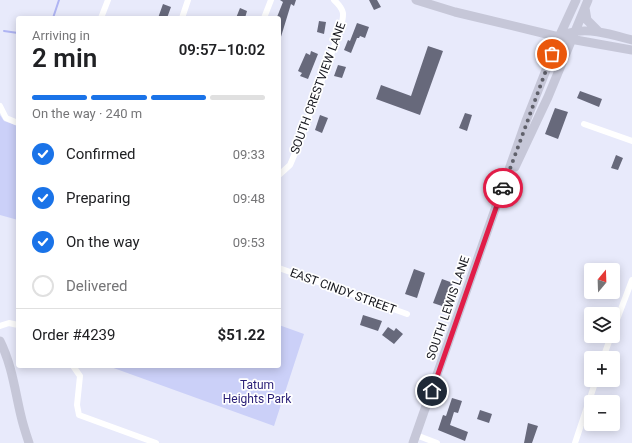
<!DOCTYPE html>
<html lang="en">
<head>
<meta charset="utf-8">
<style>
	:root { --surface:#fff; --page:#f2f2f2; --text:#202124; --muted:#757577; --line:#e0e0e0; --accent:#1a73e8 }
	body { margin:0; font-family:Roboto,sans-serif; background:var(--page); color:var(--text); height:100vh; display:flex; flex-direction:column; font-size:15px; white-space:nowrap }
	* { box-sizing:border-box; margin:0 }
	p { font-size:13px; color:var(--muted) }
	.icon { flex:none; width:22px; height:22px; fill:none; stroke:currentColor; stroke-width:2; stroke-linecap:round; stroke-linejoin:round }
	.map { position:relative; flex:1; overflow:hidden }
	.panel { position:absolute; left:16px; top:16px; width:265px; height:352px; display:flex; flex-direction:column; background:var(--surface); border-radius:4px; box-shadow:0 2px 10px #0003 }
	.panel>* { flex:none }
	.needle { width:26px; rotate:19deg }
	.buttons { position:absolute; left:584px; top:263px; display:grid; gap:8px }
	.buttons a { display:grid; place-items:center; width:36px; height:36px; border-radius:4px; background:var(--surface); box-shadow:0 2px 10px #0003; font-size:20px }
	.pin { position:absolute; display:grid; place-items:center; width:34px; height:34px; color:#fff; margin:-17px; border:2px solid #fff; border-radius:50%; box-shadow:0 1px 4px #0007 }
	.courier { position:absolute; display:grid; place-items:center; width:40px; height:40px; margin:-20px; border:3px solid #e11d48; border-radius:50%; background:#fff; color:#222; box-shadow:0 1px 5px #0007 }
	.head em { font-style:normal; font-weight:600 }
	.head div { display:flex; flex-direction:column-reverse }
	.head { display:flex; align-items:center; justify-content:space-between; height:68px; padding:0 16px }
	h1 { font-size:26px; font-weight:600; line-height:30px }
	.bar { display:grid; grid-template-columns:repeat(4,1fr); gap:6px 4px; align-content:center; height:48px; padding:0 16px }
	.bar i { height:5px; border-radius:3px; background:var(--line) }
	.bar .on { background:var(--accent) }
	.bar p { grid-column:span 4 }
	.line { display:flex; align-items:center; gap:10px; padding:0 16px; border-top:1px solid var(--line) }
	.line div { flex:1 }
	ol { padding:0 16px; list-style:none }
	li { display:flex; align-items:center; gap:12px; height:44px }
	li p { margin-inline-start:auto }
	li .icon { padding:4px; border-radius:50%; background:var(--accent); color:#fff; stroke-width:4 }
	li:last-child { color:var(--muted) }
	li i { width:22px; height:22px; border:2px solid var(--line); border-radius:50% }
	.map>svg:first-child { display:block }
	.green { fill:#cbd0f8 }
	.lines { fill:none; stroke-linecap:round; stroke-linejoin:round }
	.stream { stroke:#afb4f3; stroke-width:2 }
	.building { fill:#67697b }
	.street { stroke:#fff; stroke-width:6 }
	.secondary { stroke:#c6c7d8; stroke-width:9 }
	.done { stroke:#60616b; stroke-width:4; stroke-dasharray:0 7.2 }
	.route { stroke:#e11d48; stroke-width:5 }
	.labels { text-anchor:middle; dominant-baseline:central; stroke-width:3.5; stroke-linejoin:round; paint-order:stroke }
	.street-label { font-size:12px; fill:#16171e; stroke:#fff }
	.park-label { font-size:12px; fill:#2a1f77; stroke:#fff }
</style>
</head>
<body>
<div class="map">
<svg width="632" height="443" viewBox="0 0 632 443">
	<rect width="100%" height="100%" fill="#e8eafb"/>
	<path class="green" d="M0 115 4 121 18 126V220L0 215Z
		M279 325 304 334 274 426 108 366H279Z"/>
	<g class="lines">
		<path class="stream" d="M53 18 59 0
			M4 31 18 33"/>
	</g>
	<path class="building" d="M280 0H296L294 6 291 4 280 40 279 18 277 17 283 2Z
		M369 0H377L381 7 374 10Z
		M163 4 171 7 167 18H158Z
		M240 8 247 11 245 18H236Z
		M319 21 326 22 324 34 317 32Z
		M357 23 369 27 365 38 360 36 359 38H357L351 53 344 50 348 40 350 41Z
		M428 46 443 51 420 115 376 99 381 85 411 96Z
		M311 51 318 54 308 79 300 76 302 73 298 71 306 53 310 55Z
		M338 65 346 67 342 78 334 76Z
		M580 91 602 99 599 107 577 98Z
		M555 108 568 112 558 139 545 134Z
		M465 113 472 115 467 131 459 128Z
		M320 115 328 118 322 133 315 130Z
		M616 155 623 158 618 170 611 168Z
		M414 269 425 273 417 298 405 294Z
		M442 279 453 283 445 307 433 303Z
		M363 315 382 321 378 331 360 325Z
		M388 327 394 331 396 328 403 334 394 344 382 335Z
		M452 398 462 401 458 413 454 412 450 425 468 432 465 441 438 430 443 415 446 416Z
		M480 410 492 414 489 423 477 419Z
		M528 423 538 426 532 443H524Z"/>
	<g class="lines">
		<path class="street" d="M101 18 108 0
			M182 18 188 0
			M264 18 271 0
			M0 106 6 118 18 123
			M584 124 632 141
			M279 175 290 165 299 144 340 30C344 15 346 11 334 0
			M279 268 407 314
			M0 326 9 323 18 325
			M613 330 632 280
			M603 358 611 336
			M73 366 80 376 77 405 79 415 156 443
			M416 435 437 443
			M575 443 596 380"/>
		<path class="secondary" d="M416 0 455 12 559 37 632 50
			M585 8 587 20 599 32
			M569 33C589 27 613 35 632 40
			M515 167 548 97 588 0
			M0 341C12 365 15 391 21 416 23 425 26 434 29 443
			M413 443 526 121 559 37 576 0"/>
	</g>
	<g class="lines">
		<path class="done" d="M503 188 552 54"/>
		<path class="route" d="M432 391 503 188"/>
	</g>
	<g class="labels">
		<g class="street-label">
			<text transform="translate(318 88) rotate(-70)">SOUTH CRESTVIEW LANE</text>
			<text transform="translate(343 291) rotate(20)">EAST CINDY STREET</text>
			<text transform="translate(448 308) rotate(-71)">SOUTH LEWIS LANE</text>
		</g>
		<g class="park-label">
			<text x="257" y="385">Tatum<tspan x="257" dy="14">Heights Park</tspan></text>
		</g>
	</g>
</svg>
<div class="buttons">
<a><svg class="needle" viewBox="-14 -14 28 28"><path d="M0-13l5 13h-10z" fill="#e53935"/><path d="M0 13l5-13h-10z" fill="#757577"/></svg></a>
<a><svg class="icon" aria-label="layers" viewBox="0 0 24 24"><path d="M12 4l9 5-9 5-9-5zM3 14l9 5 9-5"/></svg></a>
<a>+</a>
<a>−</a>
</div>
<div class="pin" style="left:552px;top:54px;background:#ea580c"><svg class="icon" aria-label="bag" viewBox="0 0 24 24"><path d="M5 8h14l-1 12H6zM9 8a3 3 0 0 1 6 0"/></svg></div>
<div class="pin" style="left:432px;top:391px;background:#1f2937"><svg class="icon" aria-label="home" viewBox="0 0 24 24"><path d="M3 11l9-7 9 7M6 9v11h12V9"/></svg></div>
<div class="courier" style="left:503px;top:188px"><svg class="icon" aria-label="car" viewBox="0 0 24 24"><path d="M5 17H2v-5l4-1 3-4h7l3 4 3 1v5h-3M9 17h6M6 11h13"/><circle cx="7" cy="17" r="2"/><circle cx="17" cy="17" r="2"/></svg></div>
<section class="panel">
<div class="head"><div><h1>2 min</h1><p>Arriving in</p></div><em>09:57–10:02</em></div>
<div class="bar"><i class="on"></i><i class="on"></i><i class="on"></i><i></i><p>On the way · 240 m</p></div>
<ol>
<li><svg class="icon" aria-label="check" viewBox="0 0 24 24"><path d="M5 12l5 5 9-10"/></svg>Confirmed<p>09:33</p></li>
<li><svg class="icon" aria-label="check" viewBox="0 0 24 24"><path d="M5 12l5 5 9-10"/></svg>Preparing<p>09:48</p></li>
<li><svg class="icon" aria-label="check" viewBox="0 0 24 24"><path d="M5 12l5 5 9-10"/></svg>On the way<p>09:53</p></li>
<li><i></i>Delivered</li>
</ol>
<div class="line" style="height:52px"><div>Order #4239</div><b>$51.22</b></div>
</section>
</div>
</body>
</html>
